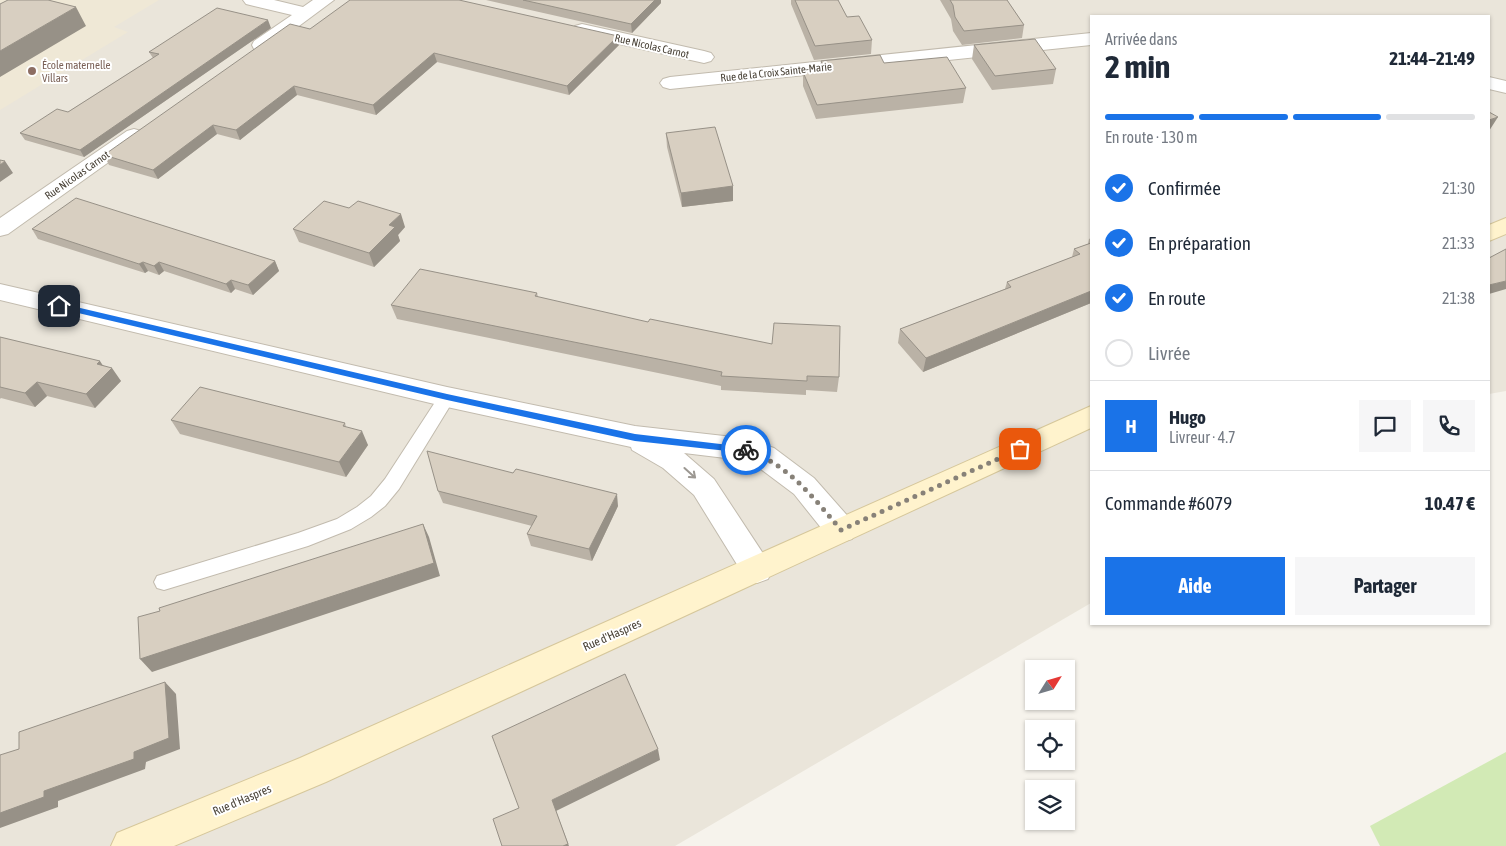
<!DOCTYPE html>
<html lang="fr">
<head>
<meta charset="utf-8">
<style>
	:root { --surface:#fff; --page:#f6f6f7; --text:#1f2937; --muted:#747a83; --line:#e0e1e3; --accent:#1a73e8 }
	body { margin:0; font-family:"Asap Condensed",sans-serif; background:var(--page); color:var(--text); height:100vh; display:flex; flex-direction:column; font-size:19px; white-space:nowrap }
	* { box-sizing:border-box; margin:0 }
	p { font-size:16px; color:var(--muted) }
	.icon { flex:none; width:28px; height:28px; fill:none; stroke:currentColor; stroke-width:2; stroke-linecap:round; stroke-linejoin:round }
	.map { position:relative; flex:1; overflow:hidden }
	.side { position:absolute; left:1090px; top:15px; width:400px; height:610px; display:flex; flex-direction:column; background:var(--surface); border-radius:0px; box-shadow:0 1px 4px #0004 }
	.side>* { flex:none }
	.needle { width:32px; rotate:53deg }
	.tools { position:absolute; left:1025px; top:660px; display:grid; gap:10px }
	.tools a { display:grid; place-items:center; width:50px; height:50px; border-radius:0px; background:var(--surface); box-shadow:0 1px 4px #0004; font-size:25px }
	.pin { position:absolute; display:grid; place-items:center; width:42px; height:42px; color:#fff; margin:-21px; border-radius:10px; box-shadow:0 2px 8px #0006 }
	.courier { position:absolute; display:grid; place-items:center; width:50px; height:50px; margin:-25px; border:4px solid #1a73e8; border-radius:50%; background:#fff; color:#222; box-shadow:0 1px 6px #0007 }
	.head em { font-style:normal; font-weight:700 }
	.head div { display:flex; flex-direction:column-reverse }
	.head { display:flex; align-items:center; justify-content:space-between; height:85px; padding:0 15px }
	h1 { font-size:32px; font-weight:700; line-height:38px }
	.bar { display:grid; grid-template-columns:repeat(4,1fr); gap:8px 5px; align-content:center; height:60px; padding:0 15px }
	.bar i { height:6px; border-radius:4px; background:var(--line) }
	.bar .current { background:var(--accent) }
	.bar p { grid-column:span 4 }
	.line { display:flex; align-items:center; gap:12px; padding:0 15px; border-top:1px solid var(--line) }
	.line div { flex:1 }
	.round { display:grid; place-items:center; flex:none; width:52px; height:52px; border-radius:0px; background:var(--page) }
	ol { padding:0 15px; list-style:none }
	li { display:flex; align-items:center; gap:15px; height:55px }
	li p { margin-inline-start:auto }
	li .icon { padding:5px; border-radius:50%; background:var(--accent); color:#fff; stroke-width:4 }
	li:last-child { color:var(--muted) }
	li i { width:28px; height:28px; border:2px solid var(--line); border-radius:50% }
	.cta { display:flex; gap:10px; margin-top:auto; padding:10px 15px }
	.cta a { flex:1; height:58px; border-radius:0px; background:var(--accent); color:#fff; font-size:20px; font-weight:700; line-height:58px; text-align:center }
	.cta a+a { background:var(--page); color:var(--text) }
	.map>svg:first-child { display:block }
	.residential { fill:#eae5da }
	.education { fill:#efe8d6 }
	.green { fill:#d2eab5 }
	.lines { fill:none; stroke-linecap:round; stroke-linejoin:round }
	.service-casing { stroke:#c2bbae; stroke-width:2 }
	.minor-casing { stroke:#c2bbae; stroke-width:2 }
	.secondary-casing { stroke:#d6c79b; stroke-width:2 }
	.service { fill:#fff; fill-rule:evenodd }
	.minor { fill:#fff; fill-rule:evenodd }
	.secondary { fill:#fff3cd; fill-rule:evenodd }
	.wall { fill:#bab2a6 }
	.shaded-wall { fill:#979187 }
	.building { fill:#d8cfc1; stroke:#979187 }
	.oneway { stroke:#9c9892 }
	.route { fill:#1a73e8 }
	.done { stroke:#878178; stroke-width:5; stroke-dasharray:0 9 }
	.education-dot { fill:#8d6e63; stroke:#fff; stroke-width:2 }
	.labels { text-anchor:middle; dominant-baseline:central; stroke-width:4; stroke-linejoin:round; paint-order:stroke }
	.far-street-label { font-size:11px; fill:#4b4439; stroke:#fff }
	.far-education-label { font-size:11px; fill:#785e54; stroke:#fff; text-anchor:start }
	.street-label { font-size:12px; fill:#4b4439; stroke:#fff }
</style>
</head>
<body>
<div class="map">
<svg width="1506" height="846" viewBox="0 0 1506 846">
	<rect width="100%" height="100%" fill="#f6f3ec"/>
	<path class="residential" d="M0 0H1506V391L1489 394V16H1091V603L675 846H0Z"/>
	<path class="education" d="M0 0H159L114 27 128 32 0 110Z"/>
	<path class="green" d="M1506 752V846H1380L1370 826Z"/>
	<g class="lines">
		<defs>
			<path id="service" d="M447 391 453 393 456 397 453 401 399 489 385 506 371 517 351 529 308 546 164 590 157 588 154 582 157 576 298 533 337 519 357 507 371 496 385 479 441 393Z"/>
			<path id="minor" d="M243 0H274L303 7 313 0H334L268 49 261 51 254 49 252 45 254 41 292 15 246 4Z
				M582 24 704 51 711 53 714 57 711 61 704 63 575 34 573 30 575 26Z
				M1091 33V45L670 89 663 87 660 83 663 79 670 77Z
				M1489 77 1506 81V93L1489 89Z
				M134 129 141 131 144 135 141 139 8 234 0 236V218L127 131Z
				M0 284 447 387 635 426 742 438 774 448 814 478 852 521 856 530 852 539 841 542 830 539 794 494 754 464 742 460 684 453 714 479 768 561 772 570 768 579 757 583 746 579 694 495 663 468 632 450 631 447 447 407 0 300Z"/>
			<path id="secondary" d="M1506 218V234L1489 241V225Z
				M1091 406V428L326 782 174 846H111L117 833 300 758Z"/>
		</defs>
		<use href="#service" class="service-casing"/>
		<use href="#minor" class="minor-casing"/>
		<use href="#secondary" class="secondary-casing"/>
		<use href="#service" class="service"/>
		<use href="#minor" class="minor"/>
		<use href="#secondary" class="secondary"/>
	</g>
	<path class="wall" d="M486 0H661V3L632 33Z
		M791 0H838L847 17 872 40 871 54 814 60 791 4Z
		M940 0H1007L1024 25 1022 38 962 45 953 31 951 19Z
		M271 28 84 157 25 140 20 133 68 112 153 58 149 52Z
		M310 29 618 36 619 45 569 95 437 62 376 115 297 95 240 140 217 134 158 179 109 165 104 155Z
		M974 45 1056 69 1053 84 992 90 972 59Z
		M821 61 884 63 966 88 963 103 816 119 803 86V72L820 70Z
		M666 133 733 186V201L682 207 667 147Z
		M405 227 398 235 400 241 374 267 299 242 293 229Z
		M32 229 275 261 279 271 253 295 235 289 231 293 164 271 159 275 148 271 145 273 38 239Z
		M1091 238V303L923 372 898 343 900 329 1005 289 1007 282 1072 257 1074 249 1088 244 1089 239Z
		M537 293 538 297 839 377 837 392 806 390V395L721 390V386L397 319 391 305Z
		M0 337 103 365 121 381 95 408 47 396 35 407 1 398 0 399Z
		M171 420 345 423 346 427 368 445 346 477 180 434Z
		M438 491 618 506 592 561 531 546 527 534 532 526 443 503Z"/>
	<path class="shaded-wall" d="M655 0H661V3L632 33 631 24Z
		M76 7 86 26 0 77V51Z
		M268 20 271 28 84 157 80 150Z
		M618 36 619 45 569 95 567 86Z
		M434 53 437 62 376 115 373 105Z
		M294 86 297 95 240 140 236 130Z
		M1498 117 1489 131V120Z
		M213 125 217 134 158 179 153 170Z
		M5 161 13 173 0 182V165Z
		M733 186V201L682 207 681 193Z
		M401 214 405 227 398 235 400 241 374 267 369 253 389 225Z
		M275 261 279 271 253 295 248 285Z
		M143 262 148 271 145 273 139 264Z
		M159 262 164 271 159 275 154 266Z
		M231 280 235 289 231 293 226 284Z
		M1506 281V289L1489 294V285Z
		M1091 291V303L923 372 926 358Z
		M100 361 107 372 112 368 121 381 95 408 86 394 97 364Z
		M37 382 47 396 35 407 25 393Z
		M362 431 368 445 346 477 339 462Z
		M617 494 618 506 592 561 589 549Z
		M423 524 429 537 440 576 152 672 140 659Z
		M165 682 176 694 180 749 146 762 145 769 58 801V807L0 828V813L44 791 134 752Z
		M658 749 660 760 556 811 569 846H563L552 800Z"/>
	<path class="building" d="M8 0H48L76 7 0 51V4Z
		M350 0H459L618 36 567 86 434 53 373 105 294 86 236 130 213 125 153 170 104 155 290 24 310 29Z
		M523 0H655L631 24Z
		M795 0H838L847 17 859 16 872 40 815 46Z
		M950 0H1007L1024 25 964 31 955 17 953 5Z
		M217 8 268 20 80 150 20 133 57 109 68 112 159 54 149 52Z
		M1035 39 1056 69 995 76 974 45Z
		M880 55 884 63 947 57 966 88 817 105 803 72 825 70 821 61Z
		M1489 112 1498 117 1489 120Z
		M715 127 733 186 681 193 666 133Z
		M0 160 5 161 0 165Z
		M76 198 275 261 248 285 231 280 226 284 159 262 154 266 143 262 139 264 32 229Z
		M324 201 349 208 358 201 401 214 389 225 395 227 369 253 293 229Z
		M1091 243V291L926 358 900 329 1011 287 1007 282 1080 254 1074 249Z
		M1506 249V281L1489 285V258Z
		M420 269 537 293 535 296 648 322 650 319 772 344 774 323 840 326 839 377 807 376V381L721 376 722 372 391 305Z
		M0 337 100 361 97 364 112 368 86 394 37 382 25 393 0 387Z
		M200 387 345 423 343 426 362 431 339 462 171 420Z
		M427 451 513 473 516 469 617 494 589 549 527 534 537 516 438 491Z
		M423 524 434 563 140 659 138 617 160 611 159 608Z
		M625 674 658 749 552 800 568 844 563 846H502L493 819 519 808 492 736Z
		M165 682 169 738 134 752V759L44 791V797L0 813V755L19 749V732Z"/>
	<defs><path id="oneway-shaft" d="M-6 0H5M1.5-3L5.5 0L1.5 3" fill="none" stroke-width="1.6" stroke-linecap="round" stroke-linejoin="round" transform="scale(1.25)"/></defs>
	<use class="oneway" href="#oneway-shaft" transform="translate(690 473) rotate(42)"/>
	<path class="route" d="M59 303 447 394 635 434 746 447 750 450 746 453 635 441 447 400 57 308 56 306Z"/>
	<g class="lines">
		<path class="done" d="M746 450C788 464 813 497 841 530L1020 449"/>
	</g>
	<circle class="education-dot" cx="32" cy="71" r="5"/>
	<g class="labels">
		<g class="far-street-label">
			<text transform="translate(652 46) rotate(13)">Rue Nicolas Carnot</text>
			<text transform="translate(776 72) rotate(-6)">Rue de la Croix Sainte-Marie</text>
			<text transform="translate(77 175) rotate(-35)">Rue Nicolas Carnot</text>
		</g>
		<g class="far-education-label">
			<text x="42" y="65">École maternelle<tspan x="42" dy="13">Villars</tspan></text>
		</g>
		<g class="street-label">
			<text transform="translate(612 635) rotate(-24)">Rue d'Haspres</text>
			<text transform="translate(242 800) rotate(-23)">Rue d'Haspres</text>
		</g>
	</g>
</svg>
<div class="tools">
<a><svg class="needle" viewBox="-14 -14 28 28"><path d="M0-13l5 13h-10z" fill="#e53935"/><path d="M0 13l5-13h-10z" fill="#747a83"/></svg></a>
<a><svg class="icon" aria-label="locate" viewBox="0 0 24 24"><circle cx="12" cy="12" r="6"/><path d="M12 2v4M12 18v4M2 12h4M18 12h4"/></svg></a>
<a><svg class="icon" aria-label="layers" viewBox="0 0 24 24"><path d="M12 4l9 5-9 5-9-5zM3 14l9 5 9-5"/></svg></a>
</div>
<div class="pin" style="left:1020px;top:449px;background:#ea580c"><svg class="icon" aria-label="bag" viewBox="0 0 24 24"><path d="M5 8h14l-1 12H6zM9 8a3 3 0 0 1 6 0"/></svg></div>
<div class="pin" style="left:59px;top:306px;background:#1f2937"><svg class="icon" aria-label="home" viewBox="0 0 24 24"><path d="M3 11l9-7 9 7M6 9v11h12V9"/></svg></div>
<div class="courier" style="left:746px;top:450px"><svg class="icon" aria-label="bike" viewBox="0 0 24 24"><circle cx="6" cy="16" r="4"/><circle cx="18" cy="16" r="4"/><path d="M6 16l4-8h5l3 8M10 8l3 8H6M13 5h3"/></svg></div>
<section class="side">
<div class="head"><div><h1>2 min</h1><p>Arrivée dans</p></div><em>21:44–21:49</em></div>
<div class="bar"><i class="current"></i><i class="current"></i><i class="current"></i><i></i><p>En route · 130 m</p></div>
<ol>
<li><svg class="icon" aria-label="check" viewBox="0 0 24 24"><path d="M5 12l5 5 9-10"/></svg>Confirmée<p>21:30</p></li>
<li><svg class="icon" aria-label="check" viewBox="0 0 24 24"><path d="M5 12l5 5 9-10"/></svg>En préparation<p>21:33</p></li>
<li><svg class="icon" aria-label="check" viewBox="0 0 24 24"><path d="M5 12l5 5 9-10"/></svg>En route<p>21:38</p></li>
<li><i></i>Livrée</li>
</ol>
<div class="line" style="height:90px"><b class="round" style="background:var(--accent);color:#fff">H</b><div><b>Hugo</b><p>Livreur · 4.7</p></div><a class="round"><svg class="icon" aria-label="chat" viewBox="0 0 24 24"><path d="M4 5h16v11H9l-5 4z"/></svg></a><a class="round"><svg class="icon" aria-label="phone" viewBox="0 0 24 24"><path d="M5 4h4l2 5-3 2q2 4 5 5l2-3 5 2v4C11 20 4 13 5 4z"/></svg></a></div>
<div class="line" style="height:65px"><div>Commande #6079</div><b>10.47 €</b></div>
<div class="cta"><a>Aide</a><a>Partager</a></div>
</section>
</div>
</body>
</html>
